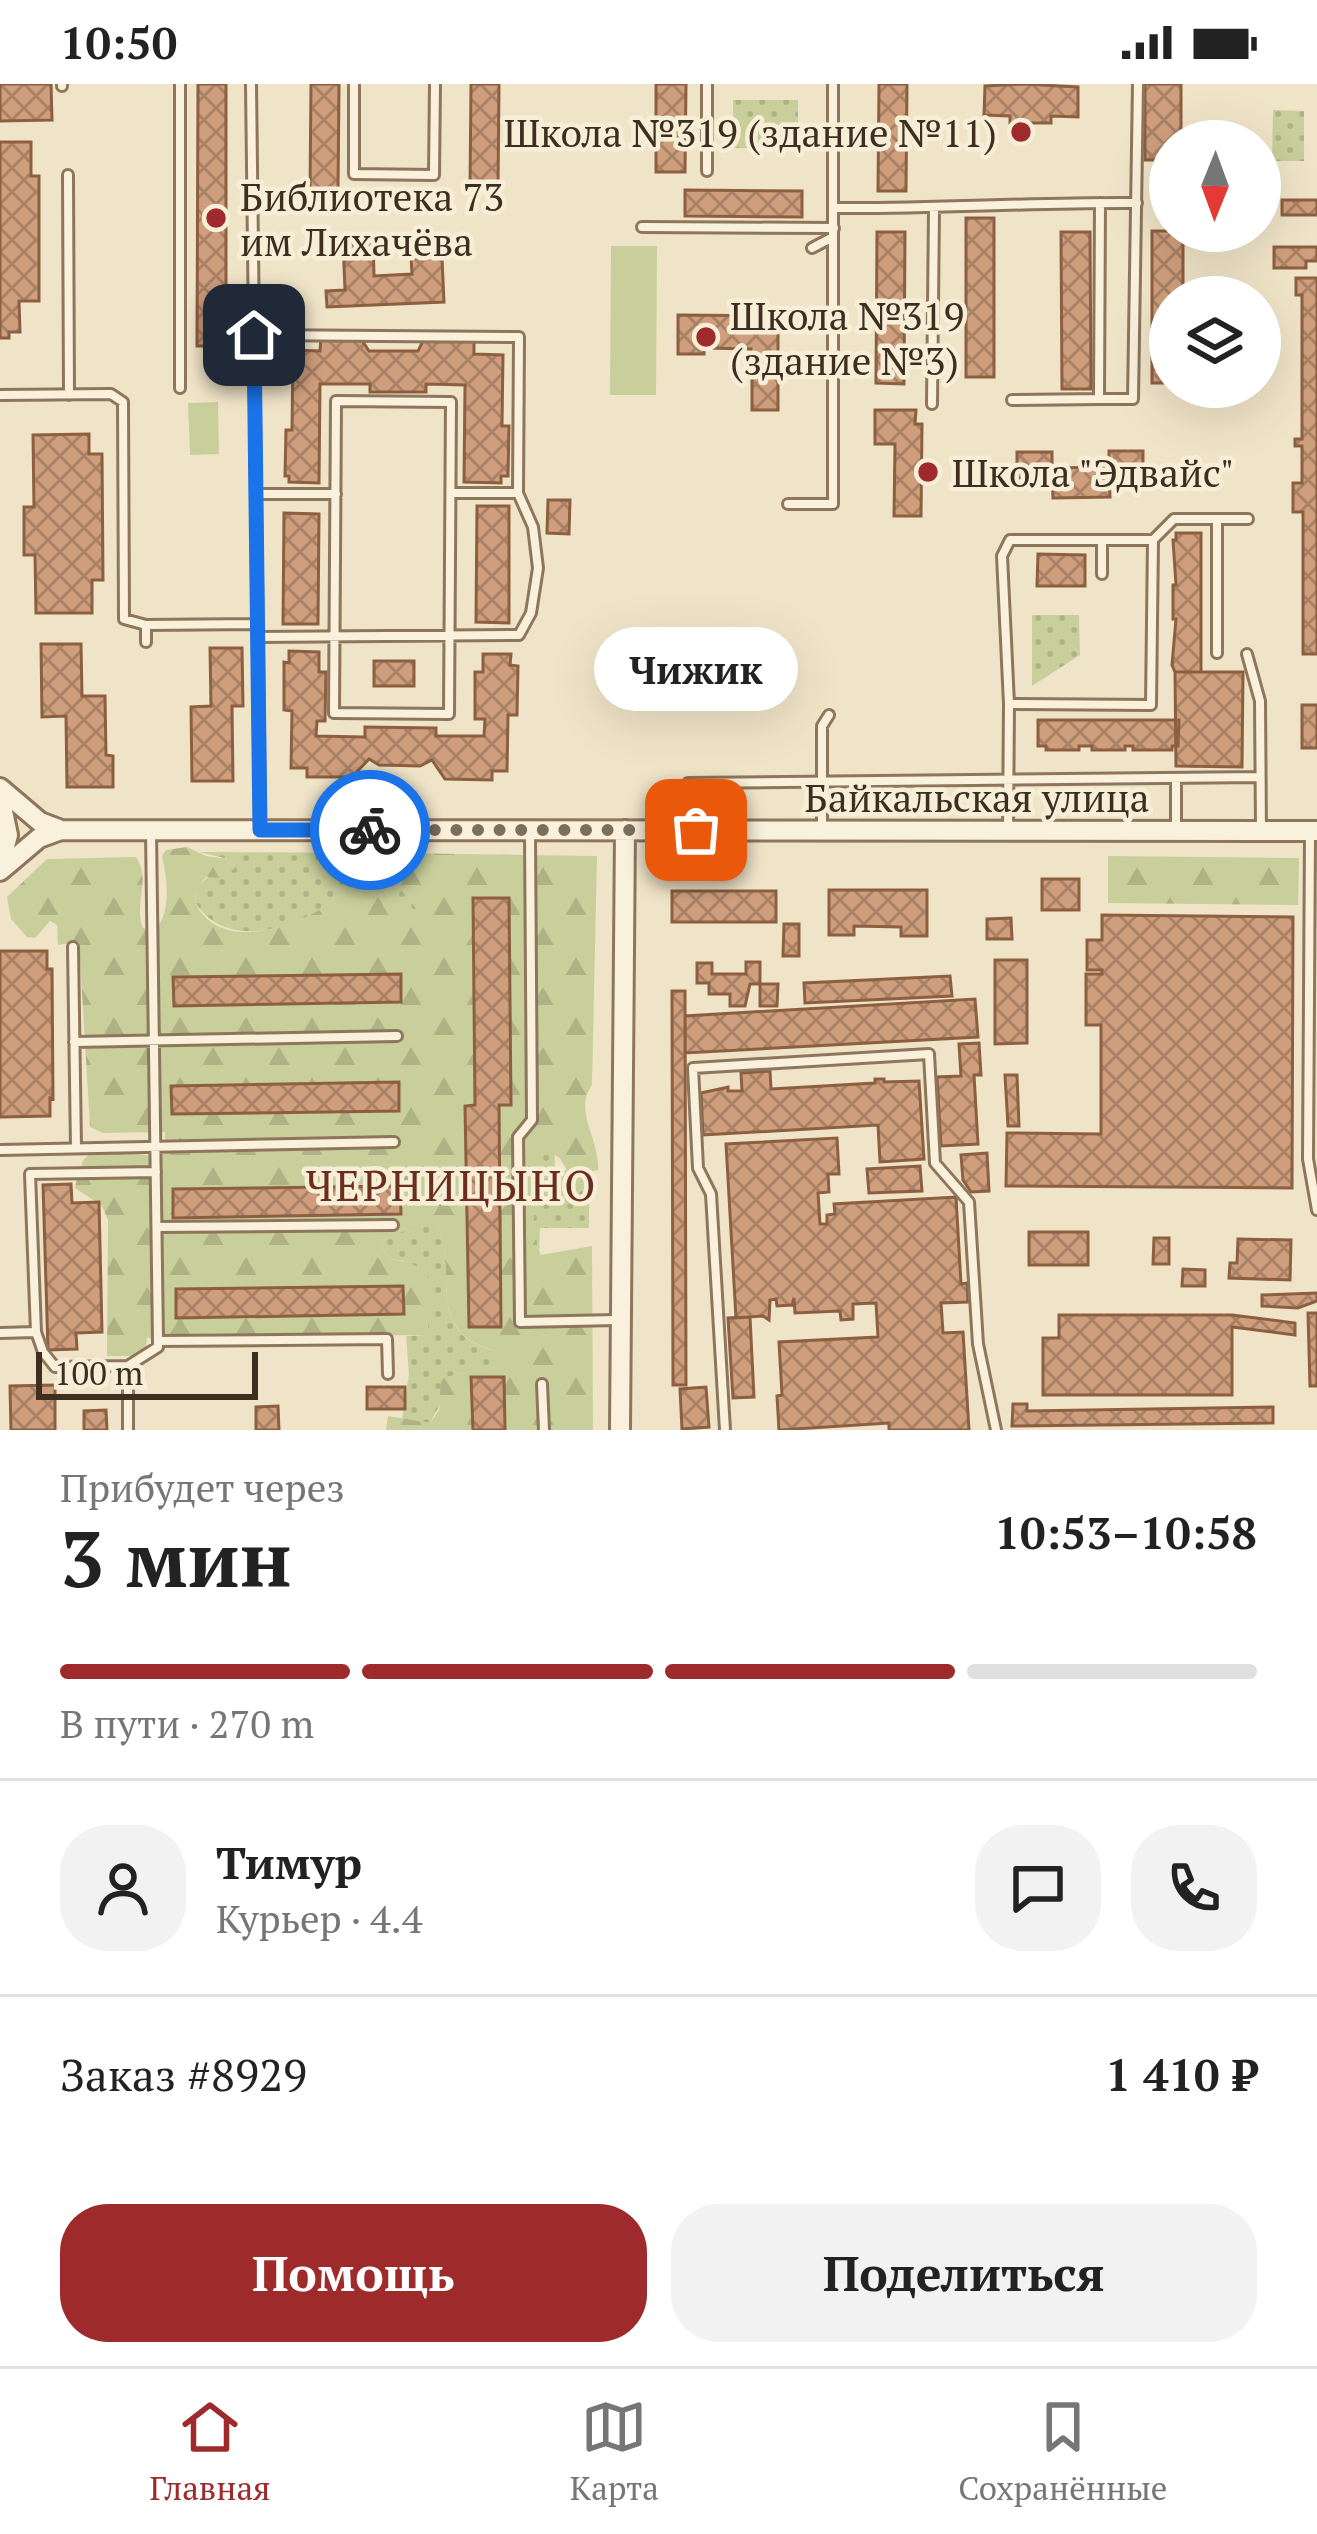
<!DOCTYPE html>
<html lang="ru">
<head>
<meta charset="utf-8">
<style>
	:root { --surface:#fff; --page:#f2f2f2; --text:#222; --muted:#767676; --line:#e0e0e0; --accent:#9e2a2b }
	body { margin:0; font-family:"PT Serif",serif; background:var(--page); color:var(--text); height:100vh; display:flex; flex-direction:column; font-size:45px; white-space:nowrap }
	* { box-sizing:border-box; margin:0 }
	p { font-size:39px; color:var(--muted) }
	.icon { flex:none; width:66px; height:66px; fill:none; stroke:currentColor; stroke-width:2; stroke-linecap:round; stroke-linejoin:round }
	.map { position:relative; height:1346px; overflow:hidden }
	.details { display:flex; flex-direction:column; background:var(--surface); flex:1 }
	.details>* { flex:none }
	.needle { width:78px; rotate:181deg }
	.tools { position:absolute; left:1149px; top:36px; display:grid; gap:24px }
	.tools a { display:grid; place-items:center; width:132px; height:132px; border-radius:50%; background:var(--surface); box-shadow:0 12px 48px #0002; font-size:60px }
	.scale { position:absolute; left:36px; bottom:30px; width:222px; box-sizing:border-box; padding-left:12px; border:6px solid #3d2e20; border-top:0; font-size:33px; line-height:42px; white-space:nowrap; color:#3d2e20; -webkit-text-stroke:9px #f7eed8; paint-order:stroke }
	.pin { position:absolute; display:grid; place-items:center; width:102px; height:102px; color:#fff; margin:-51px; border-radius:24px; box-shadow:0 6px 18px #0006 }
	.courier { position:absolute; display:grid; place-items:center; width:120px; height:120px; margin:-60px; border:9px solid #1a73e8; border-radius:50%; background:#fff; color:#222; box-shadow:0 3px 15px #0007 }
	.bubble { position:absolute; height:84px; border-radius:42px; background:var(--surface); box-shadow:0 12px 48px #0002; font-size:39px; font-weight:600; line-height:84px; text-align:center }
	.headline em { font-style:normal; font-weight:600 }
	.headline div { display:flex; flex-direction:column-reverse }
	.headline { display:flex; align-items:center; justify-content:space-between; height:204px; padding:0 60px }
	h1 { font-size:78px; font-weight:600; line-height:90px }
	.bar { display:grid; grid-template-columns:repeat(4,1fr); gap:18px 12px; align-content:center; height:144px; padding:0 60px }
	.bar i { height:15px; border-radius:9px; background:var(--line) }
	.bar .current { background:var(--accent) }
	.bar p { grid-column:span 4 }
	.line { display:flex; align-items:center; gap:30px; padding:0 60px; border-top:3px solid var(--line) }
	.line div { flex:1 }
	.round { display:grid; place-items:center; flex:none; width:126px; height:126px; border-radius:48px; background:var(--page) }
	.cta { display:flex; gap:24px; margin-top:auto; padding:24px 60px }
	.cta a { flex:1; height:138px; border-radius:48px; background:var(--accent); color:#fff; font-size:48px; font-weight:600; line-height:138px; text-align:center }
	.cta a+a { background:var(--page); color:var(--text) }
	.status { display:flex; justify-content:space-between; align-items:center; height:84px; padding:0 60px; background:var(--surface); direction:ltr }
	.status svg { height:33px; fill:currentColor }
	.menu { display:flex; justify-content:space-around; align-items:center; height:168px; border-top:3px solid var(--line); background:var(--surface); font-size:33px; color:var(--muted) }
	.menu a { display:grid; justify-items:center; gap:6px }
	.menu .current { color:var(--accent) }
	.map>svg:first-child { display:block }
	.grass { fill:url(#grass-dots) }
	.forest { fill:url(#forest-firs); fill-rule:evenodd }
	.pitch { fill:#c9cf9b }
	.building { fill:url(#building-cross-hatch); stroke:#8d5f41; stroke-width:3 }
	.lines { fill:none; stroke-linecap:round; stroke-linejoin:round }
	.service-casing { stroke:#8d765c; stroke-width:14 }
	.tertiary-casing { stroke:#8d765c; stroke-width:24 }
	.service { stroke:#faf1dc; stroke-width:8 }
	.tertiary { stroke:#faf1dc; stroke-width:18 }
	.done { stroke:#7c6e5b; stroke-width:12; stroke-dasharray:0 21.6 }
	.route { stroke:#1a73e8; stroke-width:15 }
	.poi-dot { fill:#9e2a2b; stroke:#f7eed8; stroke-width:4.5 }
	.labels { text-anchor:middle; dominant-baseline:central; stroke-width:9; stroke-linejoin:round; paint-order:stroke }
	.poi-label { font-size:39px; fill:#3d2e20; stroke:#f7eed8; text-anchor:start }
	.street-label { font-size:39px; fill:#3d2e20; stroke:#f7eed8 }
	.neighbourhood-label { font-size:42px; letter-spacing:3px; fill:#6b2e1e; stroke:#f7eed8 }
</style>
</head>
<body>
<div class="status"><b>10:50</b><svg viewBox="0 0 49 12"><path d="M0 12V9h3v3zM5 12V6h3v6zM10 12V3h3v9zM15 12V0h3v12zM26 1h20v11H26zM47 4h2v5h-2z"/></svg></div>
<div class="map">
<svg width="1317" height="1346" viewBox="0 0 1317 1346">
	<defs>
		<pattern id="grass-dots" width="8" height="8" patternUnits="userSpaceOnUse" patternTransform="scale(3)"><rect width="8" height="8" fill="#c9cf9b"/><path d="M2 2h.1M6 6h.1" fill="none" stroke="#aeb285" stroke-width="1.8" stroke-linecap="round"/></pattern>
		<pattern id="forest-firs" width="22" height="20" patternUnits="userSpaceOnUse" patternTransform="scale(3)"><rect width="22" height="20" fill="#c9cf9b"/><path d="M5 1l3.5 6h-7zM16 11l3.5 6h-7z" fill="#aeb285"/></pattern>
		<pattern id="building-cross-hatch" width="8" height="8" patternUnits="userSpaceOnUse" patternTransform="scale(3)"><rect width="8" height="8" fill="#cf9f7d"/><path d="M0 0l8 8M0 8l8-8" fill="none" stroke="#a98266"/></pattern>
	</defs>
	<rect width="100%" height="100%" fill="#f0e4c8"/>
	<path class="grass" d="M733 16H798V64H733Z
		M1273 26 1304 27V77H1272Z
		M1032 531H1079L1080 571 1032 602Z
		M199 768 396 769 389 779 421 829 407 832 395 823 386 808 361 795C344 800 339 814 324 823 286 848 223 864 195 818L196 804 228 775Z
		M526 1052H554L555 1086H589V1144H540L539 1168H526Z
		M427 1126C470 1173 413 1245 495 1267L499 1282 456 1291 430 1339 402 1336 409 1290 406 1252 427 1251 404 1177 390 1175 381 1162 390 1149Z"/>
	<path class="forest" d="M187 763 206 772 228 775 235 784 222 794 206 793C197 804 190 814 200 827 228 865 291 844 324 823 339 813 345 800 362 795L386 808 395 823 407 831 420 829 391 794 389 778 396 769 597 772 592 1001C573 1028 600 1055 598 1086L583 1090 567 1086 559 1073 544 1067C538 1100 526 1140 541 1171L592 1162 593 1346H505L503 1293 472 1294 473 1346H386L388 1332 430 1339 439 1326 441 1294 498 1282 495 1267C413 1244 470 1173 427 1127 416 1142 409 1149 390 1150L381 1162 390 1175C444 1182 432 1208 427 1251L147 1254 145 1272H107L108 1136 102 1122 75 1104C79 1086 80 1076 95 1065L153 1072 165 1063V1048L103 1049 90 1043 79 858 58 861 57 841 50 837 35 854 27 853 11 835 7 813 47 775 136 773C152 796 133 819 143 844L155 846C172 827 167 796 162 772L166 766ZM509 814 511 1020 499 1021 500 1243 465 1022 475 1021 473 815ZM401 890 400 918 174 921V893ZM398 998V1027L171 1029 172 1002ZM400 1102V1130L173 1133 174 1105ZM402 1202 403 1230 176 1233V1205Z
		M1108 772 1299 774 1298 821 1108 819Z"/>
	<path class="pitch" d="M611 162H657L656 311H610Z
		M218 318 219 370 190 371 188 319Z"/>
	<path class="building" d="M0 0H51L52 36 0 37Z
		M198 0H226V262H197Z
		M311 0H339L338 107H310Z
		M471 0H499L498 104H470Z
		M656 0H686L685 88H656Z
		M879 0H907L906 107H878Z
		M1024 0 1078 3V33L1051 32V39H1010V32L984 31 985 2Z
		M1145 0H1181V57H1170V76H1145Z
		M0 58H31V92H39V217H19L20 248H9V254H0Z
		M685 106 802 107V133L685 132Z
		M1282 116H1317V131H1282Z
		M1282 116H1317V131H1282Z
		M966 134H994V293H966Z
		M1152 147H1183V213H1170V299H1152Z
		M877 148H905L904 300 876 299Z
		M1061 148H1090L1091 305H1062Z
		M441 153 444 218 327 223 326 207 345 206 343 157 373 156 374 192 412 190 410 154Z
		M1274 163H1317V177H1306V184H1274Z
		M1296 194H1317V570H1303V428H1293V399H1302V362H1295V355H1302V211H1296Z
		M678 231 778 232V271H751V265L704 264V270H678Z
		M321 253 361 255 369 267H418L424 255H474V270L503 271 502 342H509L508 392H501V399L464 398 465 301 426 300V308H370V300H320L319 399 289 398V392H285L286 346H292L293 266 320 267Z
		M752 273H778V326H752Z
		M875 326H916L915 340H922L921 432H894L895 360H875Z
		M89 350V370H102L103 496H92V529H36L35 471H24V423H34L33 351Z
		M1109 367H1143V392H1109L1110 413 1053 414 1052 393 1017 394V368H1052V384L1109 383Z
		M548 416H570L569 450 547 449Z
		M477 422H509V539L476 538Z
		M284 429 319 430 318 540H283Z
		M1176 449H1201V588H1175L1172 581 1176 535H1173V501H1176L1173 456H1176Z
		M1038 470 1085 471V502H1037Z
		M41 560H81L82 612H105L106 671 113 672V703H67L66 632 42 633Z
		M210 564H242L243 622H232L233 697H192L191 623 211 622Z
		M289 567 319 568V588H326L325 637H317L316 652 365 653V643L436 644V652H484L485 635H475V588H483V570H511L510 581 518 582 517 631H508L507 687H492V696L445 695 432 676 420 682 379 681 369 675 352 693H307V684H291L292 627 284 626V578L289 579Z
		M374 577H414V602H374Z
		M1175 588H1243L1242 683 1176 682Z
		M1302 621H1317V664H1302Z
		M1038 636H1179L1178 662H1172V666H1133V662H1125V666H1092V662H1079V666H1046V662H1038Z
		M1042 795H1079V826H1042Z
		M829 806H927V852H901V843L854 842V851H829Z
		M672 807H776V838H672Z
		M473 814H509L511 1021H499L501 1243H469L465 1022 475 1021Z
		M1102 831 1293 833 1292 1104 1006 1102 1007 1049 1101 1050V941H1086V890H1102V886H1087V856H1102Z
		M1011 834 1012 855H987V835Z
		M784 840H799V872H783Z
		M0 867H47V885H52L53 1015 50 1014V1032L0 1033Z
		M995 876H1027V959L995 960Z
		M746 878H760V900H750L745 922H730V910H709V899H697V879H712V890H746Z
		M401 890V918L174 922 173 893Z
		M950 892 952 912 805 919 804 899Z
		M760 900H778L777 922H760Z
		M672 907H685L686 1301H673Z
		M975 915 978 953 685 969V932Z
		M979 959 981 991H974L978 1060 941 1062 937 993 961 992 959 960Z
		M770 987 771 1005 875 999V995H884V998L919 997 924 1075 880 1078 878 1041 703 1051 701 1009 728 1003V1007H742L741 989Z
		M1005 991H1017L1019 1042H1008Z
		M399 998V1027L172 1030 171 1002Z
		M837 1054 839 1090H828L829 1108 818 1109 820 1140H827V1131L835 1130 834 1120 956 1113 961 1200 967 1199 968 1218 941 1219 943 1249 963 1248 969 1346H889V1339L779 1346 777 1312 782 1311 779 1258 878 1253 876 1219 853 1220V1235L841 1236 840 1227 795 1229 794 1214 792 1221 777 1222 776 1215 770 1216 769 1236 763 1232 736 1234 726 1060Z
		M987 1069 989 1107 971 1108 963 1096 961 1071Z
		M920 1082 922 1107 869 1109 867 1085Z
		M71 1100 72 1119 99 1118 102 1248 76 1249 77 1265 48 1266 43 1101Z
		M400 1102 401 1130 173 1134V1105Z
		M1029 1148H1088V1181H1029Z
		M1154 1154H1169V1180H1153Z
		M1238 1155 1291 1156 1290 1196 1229 1194 1230 1179H1237Z
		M1183 1185 1205 1186V1202H1182Z
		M403 1202 404 1230 176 1234V1205Z
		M1317 1209V1217L1298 1224 1262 1222V1211Z
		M1308 1229H1317V1302H1310Z
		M1059 1231H1232L1295 1239V1251L1232 1243V1311H1043V1254H1059Z
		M750 1233 754 1313 733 1314 728 1234Z
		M471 1293H504L505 1346H473Z
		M55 1301V1346H11L10 1302Z
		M367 1303H405V1325H367Z
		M706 1303 709 1343 682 1345 680 1305Z
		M1013 1320H1027V1327L1273 1323V1339L1012 1342Z
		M278 1322 279 1346H256V1323Z
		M106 1326 107 1346H84V1327Z"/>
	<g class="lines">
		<defs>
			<path id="service" d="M180 0V304
				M251 0 260 742
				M354 0V90L434 91 435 0
				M62 2V0
				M707 87V0
				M68 91 69 311
				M1100 119 1099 315H1133L1138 0
				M834 124C935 125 1035 118 1137 119
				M642 143 834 144
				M812 164 833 153
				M255 251 519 253 518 409 533 443 538 484 531 529 519 551 258 553
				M0 311 111 310 123 318 124 535 146 541 258 540
				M1012 316 1099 315
				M336 317 451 318 449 630 334 629Z
				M932 320 934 125
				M451 409H518
				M256 410H336
				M788 420H833V0
				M1102 456V490
				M1153 456 1174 435H1248
				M146 541V558
				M1217 569V435
				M1247 570 1260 617 1261 747
				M1176 694V746
				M688 699 1260 693
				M822 744V642L829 631
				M1008 746 1009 620 1002 472 1010 456H1153L1151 621 1009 620
				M151 748 158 1257
				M530 751 532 1036 518 1053 520 1238 618 1236
				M1310 751 1308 1075 1317 1126
				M73 863 76 1064
				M74 958 397 952
				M0 1066 394 1058
				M157 1143 393 1141
				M0 1249 36 1248
				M128 1282 55 1283 43 1268 36 1248 30 1090 156 1088
				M542 1300 544 1346
				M128 1346V1282L158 1263V1257L387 1255 388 1290
				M725 1346 711 1110 698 1084 693 984 929 970 935 1079 969 1118 978 1260 996 1346"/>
			<path id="tertiary" d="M0 704 40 738 61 746
				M0 713 8 751 0 780
				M0 787 39 754 61 746 1317 747
				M620 1346 625 746"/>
		</defs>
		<use href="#service" class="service-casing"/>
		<use href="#tertiary" class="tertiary-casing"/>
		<use href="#service" class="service"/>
		<use href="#tertiary" class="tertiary"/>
	</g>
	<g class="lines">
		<path class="done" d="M370 746H696"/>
		<path class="route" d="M254 251 260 746H370"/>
	</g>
	<g class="poi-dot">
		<circle cx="1021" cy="48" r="12"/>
		<circle cx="216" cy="134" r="12"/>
		<circle cx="706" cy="253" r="12"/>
		<circle cx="928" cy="388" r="12"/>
	</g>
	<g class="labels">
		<g class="poi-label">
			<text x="997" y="48" text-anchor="end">Школа №319 (здание №11)</text>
			<text x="240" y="112">Библиотека 73<tspan x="240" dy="45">им Лихачёва</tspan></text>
			<text x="730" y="231">Школа №319<tspan x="730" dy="45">(здание №3)</tspan></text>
			<text x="952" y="388">Школа "Эдвайс"</text>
		</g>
		<g class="street-label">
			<text x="977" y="713">Байкальская улица</text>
		</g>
		<g class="neighbourhood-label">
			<text x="452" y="1101">ЧЕРНИЦЫНО</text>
		</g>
	</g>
</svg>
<div class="tools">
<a><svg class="needle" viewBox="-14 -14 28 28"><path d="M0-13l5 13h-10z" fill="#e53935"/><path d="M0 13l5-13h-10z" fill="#767676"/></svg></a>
<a><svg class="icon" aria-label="layers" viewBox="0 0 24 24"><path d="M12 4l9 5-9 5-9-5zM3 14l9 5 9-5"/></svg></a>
</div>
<div class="scale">100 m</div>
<div class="pin" style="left:696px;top:746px;background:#ea580c"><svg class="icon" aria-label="bag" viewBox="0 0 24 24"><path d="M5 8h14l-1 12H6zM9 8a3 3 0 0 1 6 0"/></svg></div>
<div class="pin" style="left:254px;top:251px;background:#1f2937"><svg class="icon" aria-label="home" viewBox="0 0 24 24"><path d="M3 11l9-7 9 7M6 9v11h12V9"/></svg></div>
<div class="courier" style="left:370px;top:746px"><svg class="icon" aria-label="bike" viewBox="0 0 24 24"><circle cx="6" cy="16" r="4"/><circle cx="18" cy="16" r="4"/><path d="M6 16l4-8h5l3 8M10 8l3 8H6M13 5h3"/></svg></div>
<div class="bubble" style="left:594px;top:543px;width:204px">Чижик</div>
</div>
<section class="details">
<div class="headline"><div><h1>3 мин</h1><p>Прибудет через</p></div><em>10:53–10:58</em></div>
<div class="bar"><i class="current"></i><i class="current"></i><i class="current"></i><i></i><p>В пути · 270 m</p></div>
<div class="line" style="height:216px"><a class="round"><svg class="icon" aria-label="person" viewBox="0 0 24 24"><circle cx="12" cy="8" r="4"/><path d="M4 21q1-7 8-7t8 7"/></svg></a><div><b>Тимур</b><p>Курьер · 4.4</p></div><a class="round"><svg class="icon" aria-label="chat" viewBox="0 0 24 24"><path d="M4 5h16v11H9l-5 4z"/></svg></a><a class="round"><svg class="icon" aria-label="phone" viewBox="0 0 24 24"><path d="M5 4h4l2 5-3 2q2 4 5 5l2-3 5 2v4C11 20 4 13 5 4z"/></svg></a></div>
<div class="line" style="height:156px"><div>Заказ #8929</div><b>1 410 ₽</b></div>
<div class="cta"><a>Помощь</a><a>Поделиться</a></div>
</section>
<nav class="menu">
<a class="current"><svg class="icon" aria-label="home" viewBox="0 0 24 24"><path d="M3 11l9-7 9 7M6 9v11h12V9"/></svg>Главная</a>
<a><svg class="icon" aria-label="map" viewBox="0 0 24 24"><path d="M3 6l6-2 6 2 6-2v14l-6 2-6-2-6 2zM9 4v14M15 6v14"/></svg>Карта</a>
<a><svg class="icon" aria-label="saved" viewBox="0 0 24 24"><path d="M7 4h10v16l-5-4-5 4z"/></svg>Сохранённые</a>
</nav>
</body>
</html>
